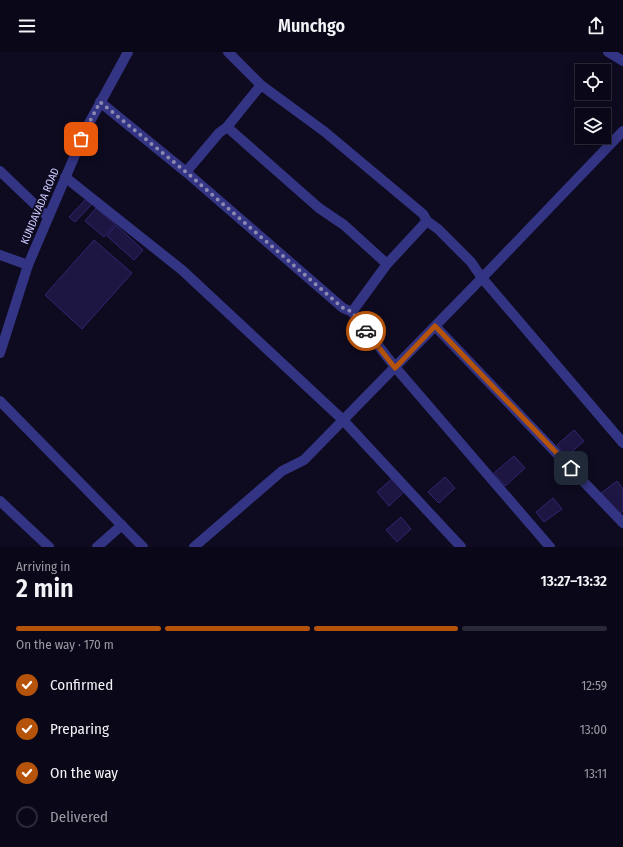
<!DOCTYPE html>
<html lang="en">
<head>
<meta charset="utf-8">
<style>
	:root { --surface:#0a0818; --page:#131121; --text:#f1f3f6; --muted:#999aa2; --line:#2a2937; --accent:#b45309 }
	body { margin:0; font-family:"Fira Sans Condensed",sans-serif; background:var(--page); color:var(--text); height:100vh; display:flex; flex-direction:column; font-size:15px; white-space:nowrap }
	* { box-sizing:border-box; margin:0 }
	p { font-size:13px; color:var(--muted) }
	.icon { flex:none; width:22px; height:22px; fill:none; stroke:currentColor; stroke-width:2; stroke-linecap:round; stroke-linejoin:round }
	.map { position:relative; height:495px; overflow:hidden }
	.drawer { display:flex; flex-direction:column; background:var(--surface); flex:1 }
	.drawer>* { flex:none }
	.fabs { position:absolute; left:575px; top:12px; display:grid; gap:8px }
	.fabs a { display:grid; place-items:center; width:36px; height:36px; border-radius:0px; background:var(--surface); box-shadow:0 2px 10px #0003,0 0 0 1px var(--line); font-size:20px }
	.pin { position:absolute; display:grid; place-items:center; width:34px; height:34px; color:#fff; margin:-17px; border-radius:8px; box-shadow:0 2px 6px #0006 }
	.courier { position:absolute; display:grid; place-items:center; width:40px; height:40px; margin:-20px; border:3px solid #b45309; border-radius:50%; background:#fff; color:#222; box-shadow:0 1px 5px #0007 }
	.headline em { font-style:normal; font-weight:600 }
	.headline div { display:flex; flex-direction:column-reverse }
	.headline { display:flex; align-items:center; justify-content:space-between; height:68px; padding:0 16px }
	h1 { font-size:26px; font-weight:600; line-height:30px }
	.bar { display:grid; grid-template-columns:repeat(4,1fr); gap:6px 4px; align-content:center; height:48px; padding:0 16px }
	.bar i { height:5px; border-radius:3px; background:var(--line) }
	.bar .on { background:var(--accent) }
	.bar p { grid-column:span 4 }
	ol { padding:0 16px; list-style:none }
	li { display:flex; align-items:center; gap:12px; height:44px }
	li p { margin-inline-start:auto }
	li .icon { padding:4px; border-radius:50%; background:var(--accent); color:#fff; stroke-width:4 }
	li:last-child { color:var(--muted) }
	li i { width:22px; height:22px; border:2px solid var(--line); border-radius:50% }
	header { display:flex; justify-content:space-between; align-items:center; height:52px; padding:0 16px; background:var(--surface); font-size:18px; font-weight:600 }
	.map>svg:first-child { display:block }
	.building { fill:#1d1643; stroke:#312670 }
	.lines { fill:none; stroke-linecap:round; stroke-linejoin:round }
	.minor { stroke:#333483; stroke-width:10 }
	.tertiary { stroke:#333483; stroke-width:10 }
	.done { stroke:#8b88b1; stroke-width:4; stroke-dasharray:0 7.2 }
	.route { stroke:#b45309; stroke-width:5 }
	.labels { text-anchor:middle; dominant-baseline:central; stroke-width:3.5; stroke-linejoin:round; paint-order:stroke }
	.street-label { font-size:11px; fill:#cecbff; stroke:#0e0b20 }
</style>
</head>
<body>
<header><svg class="icon" aria-label="menu" viewBox="0 0 24 24"><path d="M4 6h16M4 12h16M4 18h16"/></svg>Munchgo<svg class="icon" aria-label="share" viewBox="0 0 24 24"><path d="M12 15V3M7 8l5-5 5 5M5 13v7h14v-7"/></svg></header>
<div class="map">
<svg width="623" height="495" viewBox="0 0 623 495">
	<rect width="100%" height="100%" fill="#0e0b20"/>
	<path class="building" d="M87 146 93 151 75 170 69 165Z
		M96 156 115 172 104 185 85 169Z
		M116 173 143 198 134 208 107 184Z
		M94 188 132 221 82 277 45 243Z
		M574 378 584 389 567 404 557 393Z
		M514 404 525 416 505 434 494 421Z
		M394 425 406 438 389 454 377 440Z
		M445 425 455 436 439 451 428 440Z
		M617 429 623 437V459L618 463 601 441Z
		M553 446 562 457 544 470 536 460Z
		M401 465 411 477 397 490 386 478Z"/>
	<g class="lines">
		<path class="minor" d="M228 0 261 33 325 80 423 162 427 169 438 177 471 210 482 226 623 391
			M100 50 186 120 343 256 352 260 395 315 550 495
			M227 75 319 156 344 173 387 212
			M0 119 48 165
			M186 120 219 81 227 75 261 33
			M65 125 182 218 343 368 461 495
			M0 203 28 213
			M352 260 387 212 427 169
			M435 274 623 471
			M0 449 49 495
			M97 495 122 473
			M194 495 282 419 304 408 482 226 623 79"/>
		<path class="tertiary" d="M608 0 623 9
			M0 301 28 213 87 75 128 0
			M0 349 143 495"/>
	</g>
	<g class="lines">
		<path class="done" d="M81 87 87 75 100 50 186 120 343 256 352 260 366 279"/>
		<path class="route" d="M366 279 395 316 435 274 571 416"/>
	</g>
	<g class="labels">
		<g class="street-label">
			<text transform="translate(40 154) rotate(-67)">KUNDAVADA ROAD</text>
		</g>
	</g>
</svg>
<div class="fabs">
<a><svg class="icon" aria-label="locate" viewBox="0 0 24 24"><circle cx="12" cy="12" r="6"/><path d="M12 2v4M12 18v4M2 12h4M18 12h4"/></svg></a>
<a><svg class="icon" aria-label="layers" viewBox="0 0 24 24"><path d="M12 4l9 5-9 5-9-5zM3 14l9 5 9-5"/></svg></a>
</div>
<div class="pin" style="left:81px;top:87px;background:#ea580c"><svg class="icon" aria-label="bag" viewBox="0 0 24 24"><path d="M5 8h14l-1 12H6zM9 8a3 3 0 0 1 6 0"/></svg></div>
<div class="pin" style="left:571px;top:416px;background:#1f2937"><svg class="icon" aria-label="home" viewBox="0 0 24 24"><path d="M3 11l9-7 9 7M6 9v11h12V9"/></svg></div>
<div class="courier" style="left:366px;top:279px"><svg class="icon" aria-label="car" viewBox="0 0 24 24"><path d="M5 17H2v-5l4-1 3-4h7l3 4 3 1v5h-3M9 17h6M6 11h13"/><circle cx="7" cy="17" r="2"/><circle cx="17" cy="17" r="2"/></svg></div>
</div>
<section class="drawer">
<div class="headline"><div><h1>2 min</h1><p>Arriving in</p></div><em>13:27–13:32</em></div>
<div class="bar"><i class="on"></i><i class="on"></i><i class="on"></i><i></i><p>On the way · 170 m</p></div>
<ol>
<li><svg class="icon" aria-label="check" viewBox="0 0 24 24"><path d="M5 12l5 5 9-10"/></svg>Confirmed<p>12:59</p></li>
<li><svg class="icon" aria-label="check" viewBox="0 0 24 24"><path d="M5 12l5 5 9-10"/></svg>Preparing<p>13:00</p></li>
<li><svg class="icon" aria-label="check" viewBox="0 0 24 24"><path d="M5 12l5 5 9-10"/></svg>On the way<p>13:11</p></li>
<li><i></i>Delivered</li>
</ol>
</section>
</body>
</html>
